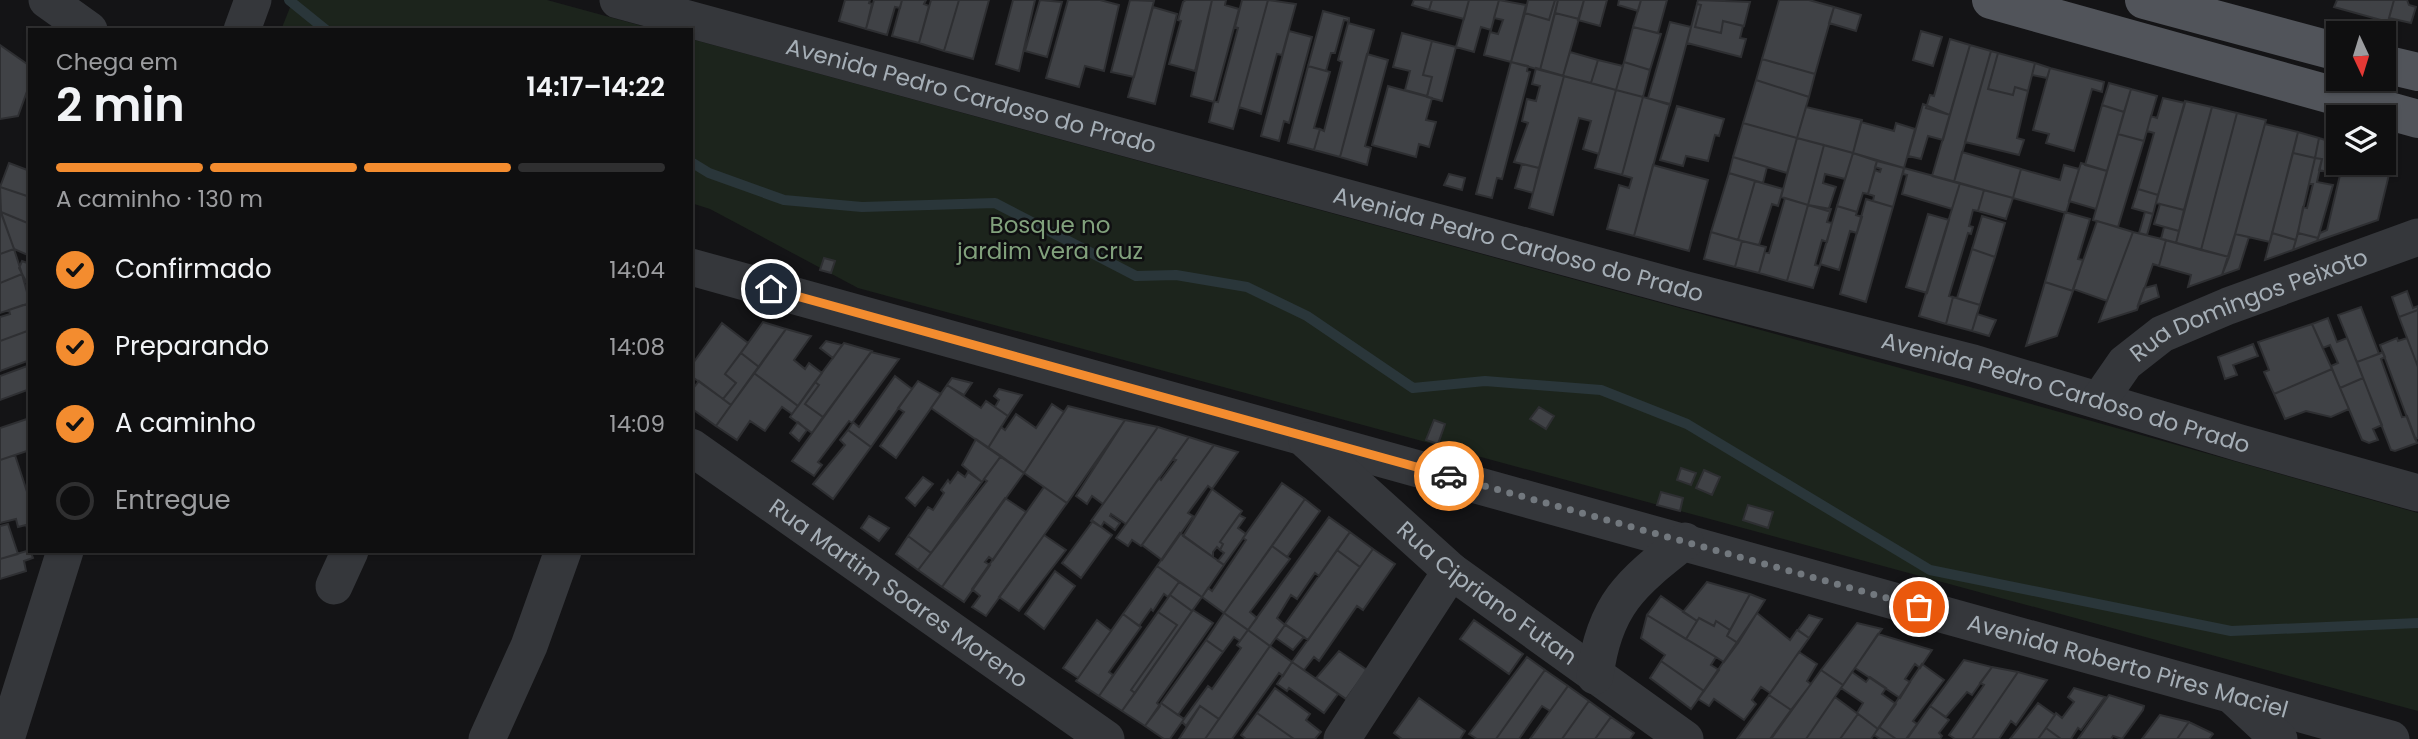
<!DOCTYPE html>
<html lang="pt">
<head>
<meta charset="utf-8">
<style>
	:root { --surface:#0f0f10; --page:#181819; --text:#f1f3f6; --muted:#9b9c9f; --line:#2f2f30; --accent:#f38c2f }
	body { margin:0; font-family:Poppins,sans-serif; background:var(--page); color:var(--text); height:100vh; display:flex; flex-direction:column; font-size:26px; white-space:nowrap }
	* { box-sizing:border-box; margin:0 }
	p { font-size:23px; color:var(--muted) }
	.icon { flex:none; width:38px; height:38px; fill:none; stroke:currentColor; stroke-width:2; stroke-linecap:round; stroke-linejoin:round }
	.map { position:relative; flex:1; overflow:hidden }
	.panel { position:absolute; left:28px; top:28px; width:665px; height:525px; display:flex; flex-direction:column; background:var(--surface); border-radius:0px; box-shadow:0 2px 5px #0004,0 0 0 2px var(--line) }
	.panel>* { flex:none }
	.needle { width:46px; rotate:176deg }
	.controls { position:absolute; left:2326px; top:21px; display:grid; gap:14px }
	.controls a { display:grid; place-items:center; width:70px; height:70px; border-radius:0px; background:var(--surface); box-shadow:0 2px 5px #0004,0 0 0 2px var(--line); font-size:35px }
	.pin { position:absolute; display:grid; place-items:center; width:60px; height:60px; color:#fff; margin:-30px; border:4px solid #fff; border-radius:50%; box-shadow:0 2px 7px #0007 }
	.courier { position:absolute; display:grid; place-items:center; width:70px; height:70px; margin:-35px; border:5px solid #f38c2f; border-radius:50%; background:#fff; color:#222; box-shadow:0 2px 9px #0007 }
	.summary em { font-style:normal; font-weight:600 }
	.summary div { display:flex; flex-direction:column-reverse }
	.summary { display:flex; align-items:center; justify-content:space-between; height:119px; padding:0 28px }
	h1 { font-size:46px; font-weight:600; line-height:52px }
	.bar { display:grid; grid-template-columns:repeat(4,1fr); gap:10px 7px; align-content:center; height:84px; padding:0 28px }
	.bar i { height:9px; border-radius:5px; background:var(--line) }
	.bar .current { background:var(--accent) }
	.bar p { grid-column:span 4 }
	ol { padding:0 28px; list-style:none }
	li { display:flex; align-items:center; gap:21px; height:77px }
	li p { margin-inline-start:auto }
	li .icon { padding:7px; border-radius:50%; background:var(--accent); color:#111; stroke-width:4 }
	li:last-child { color:var(--muted) }
	li i { width:38px; height:38px; border:4px solid var(--line); border-radius:50% }
	.map>svg:first-child { display:block }
	.green { fill:#1c241c }
	.lines { fill:none; stroke-linecap:round; stroke-linejoin:round }
	.stream { stroke:#2a363a; stroke-width:10 }
	.building { fill:#404246; stroke:#2e2f32; stroke-width:2 }
	.minor { stroke:#35373b; stroke-width:37 }
	.major { stroke:#51545a; stroke-width:38 }
	.done { stroke:#72787e; stroke-width:7; stroke-dasharray:0 12.6 }
	.route { stroke:#f38c2f; stroke-width:9 }
	.labels { text-anchor:middle; dominant-baseline:central; stroke-width:5; stroke-linejoin:round; paint-order:stroke }
	.street-label { font-size:23px; fill:#a5aeb6; stroke:#0f0f11 }
	.park-label { font-size:23px; fill:#81a17c; stroke:#0f0f11 }
</style>
</head>
<body>
<div class="map">
<svg width="2418" height="739" viewBox="0 0 2418 739">
	<rect width="100%" height="100%" fill="#141416"/>
	<path class="green" d="M293 0H547L657 30H281Z
		M691 39 2003 396 2418 513V711L858 288 710 209 691 203Z"/>
	<g class="lines">
		<path class="stream" d="M289 0 326 30
			M691 162 709 173 784 200 862 207 995 203 1136 276 1176 275 1247 287 1307 316 1413 388 1485 381 1601 390 1687 424 1930 570 2231 631 2418 623"/>
	</g>
	<path class="building" d="M845 0H870L869 3 872 4 866 29 839 21Z
		M874 0H902L900 8 895 7 887 35 866 29Z
		M902 0H926L924 4 929 6 919 43 892 36Z
		M931 0H959L944 51 919 43Z
		M959 0H989L973 59 944 51Z
		M1013 0H1035L1019 71 996 64Z
		M1040 0 1062 2 1047 57 1025 51Z
		M1068 0H1100L1119 5 1104 71 1085 66 1079 87 1046 78Z
		M1130 0 1154 1 1134 77 1111 72Z
		M1186 0H1212L1195 71 1169 64 1181 21 1178 20 1183 2Z
		M1212 0H1226L1225 5 1239 9 1214 102 1191 96Z
		M1242 0H1268L1233 129 1209 122 1214 101 1218 102 1238 28 1235 27Z
		M1268 0 1296 4 1282 55 1277 54 1261 114 1239 107Z
		M1414 0H1432L1429 10 1412 5Z
		M1432 0H1469L1464 19 1429 10Z
		M1469 0H1499L1491 30 1481 27 1474 52 1456 47Z
		M1499 0 1526 5 1511 62 1484 55 1490 32 1498 34 1503 20 1494 18Z
		M1528 0H1555L1549 20 1525 13Z
		M1555 0H1558L1540 70 1511 62 1525 13 1549 20Z
		M1558 0H1584L1579 19 1555 13Z
		M1584 0H1607L1600 26 1578 20Z
		M1619 0H1641L1638 11 1618 5Z
		M1641 0H1667L1658 33 1633 27Z
		M1698 0 1750 2 1744 26 1723 21 1721 33 1695 27 1701 5 1697 4Z
		M1779 0H1809L1834 7 1815 74 1762 59Z
		M2337 0H2394L2388 22 2334 7Z
		M2394 0H2407L2409 5 2416 7 2411 23 2389 18Z
		M1697 4 1701 5 1695 27 1721 33 1723 21 1743 26 1740 38 1746 39 1741 57 1687 43Z
		M1153 7 1177 14 1155 104 1128 97Z
		M1834 7 1861 15 1856 31 1829 23Z
		M1323 11 1349 18V21L1344 20 1335 53H1331L1326 71 1308 66Z
		M1555 13 1579 19 1563 76 1540 70Z
		M1670 22 1691 27 1670 105 1648 98Z
		M1348 23 1374 30 1340 157 1314 150 1320 129 1324 131 1342 62 1338 60Z
		M1633 27 1661 34 1650 70 1624 62Z
		M1289 31 1312 37 1289 123 1284 121 1279 141 1261 136Z
		M1921 31 1942 37 1933 66 1913 60Z
		M1402 33 1432 41 1423 75 1432 77 1427 96 1405 90 1410 71 1393 67Z
		M1950 39 1970 45 1950 115 1926 108 1930 95 1934 96Z
		M1432 41 1456 47 1442 101 1427 97 1432 77 1423 75Z
		M0 45 30 66V83L18 116 0 119Z
		M1970 45 1991 51 1954 182 1932 176Z
		M1991 51 1998 53 1988 89 2013 95 2015 87 2028 91 2017 138 2024 140 2019 155 1965 142Z
		M1570 52 1598 60 1591 83 1563 76Z
		M1998 53 2035 63 2028 91 2015 87 2013 95 1988 89Z
		M1367 54 1388 60 1365 146 1371 148 1367 165 1340 157Z
		M1762 59 1815 74 1809 97 1756 80Z
		M1598 60 1623 66 1616 90 1591 83Z
		M1511 62 1528 66 1527 71 1530 72 1502 179 1497 178 1492 198 1476 194Z
		M1624 62 1650 70 1643 97 1616 90Z
		M2035 63 2050 68 2047 78 2032 75Z
		M1308 66 1330 72 1314 128 1320 129 1314 150 1288 143Z
		M1536 68 1564 76 1539 168 1514 162 1528 123 1522 121 1527 99 1536 101 1540 86 1532 84Z
		M2050 68 2104 82 2102 92 2092 89 2074 151 2046 143 2049 134 2033 130Z
		M1564 76 1616 90 1599 154 1583 149 1591 121 1579 118 1553 215 1529 208Z
		M1756 80 1809 97 1797 138 1743 123Z
		M2109 83 2131 89 2124 112 2102 105Z
		M1388 86 1432 98 1426 120 1436 122 1429 147 1419 144 1416 157 1372 145Z
		M2131 89 2157 96 2144 141 2118 134Z
		M1616 90 1643 97 1622 175 1595 168Z
		M1643 97 1670 104 1634 236 1607 229 1619 185 1629 188 1632 178 1622 175Z
		M2163 98 2185 103 2158 195 2138 189 2154 133 2147 131 2151 116 2157 118Z
		M2185 101 2212 107 2184 210 2156 203Z
		M1923 104 1950 115 1943 140 1928 136 1921 159 1908 156Z
		M2102 105 2124 112 2107 171 2085 165Z
		M1677 106 1724 119 1719 136 1715 135 1708 161 1686 156 1683 166 1660 160Z
		M1806 107 1862 120 1853 153 1797 138Z
		M2212 107 2237 113 2201 250 2176 243Z
		M2237 113 2266 120 2229 257 2201 250Z
		M1861 122 1894 131 1896 123 1915 129 1904 168 1853 153Z
		M1743 123 1797 138 1787 173 1733 157Z
		M2265 124 2298 132 2270 242 2235 234Z
		M2298 132 2319 138 2315 158 2293 153Z
		M2118 134 2144 141 2118 227 2093 220Z
		M1797 138 1824 145 1808 205 1781 197Z
		M2319 138 2338 144 2336 174 2319 170 2322 159 2315 158Z
		M1824 145 1853 153 1845 179 1825 174 1823 183 1836 187 1828 211 1808 205Z
		M1962 152 2021 169 2013 198 1954 182Z
		M1853 153 1877 161 1868 194 1863 193 1857 212 1837 206Z
		M2293 153 2315 158 2296 240 2272 233Z
		M2384 155 2393 158 2378 220 2317 241 2320 233 2327 230 2340 175H2336L2339 163H2384Z
		M1733 157 1767 167 1763 183 1729 173Z
		M2315 158 2322 159 2317 182 2333 185 2318 238 2298 233 2303 207 2307 208 2313 184H2309Z
		M1877 161 1904 168 1893 207 1873 201 1874 196 1868 194 1875 170 1880 172 1881 169 1875 167Z
		M9 163 30 171V197L0 187Z
		M2081 163 2107 171 2096 209 2069 201Z
		M1522 164 1539 168 1533 193 1515 188Z
		M1653 165 1708 180 1689 251 1634 236Z
		M2064 165 2079 169 2066 213 2013 198 2021 169 2060 180Z
		M1904 168 1960 183 1952 209 1902 194 1907 175 1903 174Z
		M1729 173 1755 181 1738 240 1711 232Z
		M1449 174 1465 178 1462 190 1444 185Z
		M1755 181 1783 189 1778 206 1772 204 1759 245 1738 240Z
		M1960 183 1984 190 1978 211 1973 210 1969 226 1973 227 1971 234 1968 233 1949 296 1953 297 1946 324 1919 316Z
		M0 187 30 197V224L1 212Z
		M2138 189 2158 195 2153 214 2132 208Z
		M1984 190 2013 198 2006 219 1978 211Z
		M1785 198 1808 205 1787 281 1759 273 1765 252 1769 253Z
		M1866 199 1893 207 1866 302 1840 294Z
		M2160 204 2184 210 2179 231 2154 224Z
		M1808 205 1831 209 1827 222 1832 223 1827 242 1822 240 1815 265 1820 266 1813 288 1787 281Z
		M1837 206 1857 212 1856 215 1862 217 1857 233 1850 231 1839 270 1820 264Z
		M0 210 14 249 0 254Z
		M1 212 30 224V256L14 249Z
		M2065 212 2090 219 2078 259 2083 260 2073 291 2045 282Z
		M2145 212 2153 214 2147 235 2139 233Z
		M1928 214 1949 220 1927 293 1906 287Z
		M1982 216 2005 223 1995 257 1972 249Z
		M2097 221 2133 232 2107 301 2073 289Z
		M2164 227 2179 231 2176 243 2161 239Z
		M1711 232 1742 241 1735 267 1704 259Z
		M2133 232 2166 240 2159 266 2153 264 2137 310 2099 322Z
		M2272 233 2296 240 2293 250 2265 260Z
		M2298 233 2318 238 2317 241 2293 250Z
		M2235 234 2249 237 2239 269 2222 275Z
		M2166 240 2229 257 2222 275 2188 287 2191 275 2159 266Z
		M1742 241 1766 247 1759 273 1735 267Z
		M14 249 22 274 0 283V254Z
		M1972 249 1995 257 1980 305 1957 298Z
		M824 258 835 261 831 273 820 270Z
		M22 261 30 264V289L19 268Z
		M22 274 30 303 0 313V283Z
		M2045 282 2073 291 2057 336 2026 346Z
		M2156 285 2159 297 2138 305 2144 288Z
		M2407 291 2413 308 2418 306V310L2399 317 2392 297Z
		M1953 297 1980 305 1972 331 1946 324Z
		M23 305H30V330L0 341V317L10 314 9 310Z
		M2361 307 2379 354 2357 362 2338 315Z
		M2418 310V367L2399 317Z
		M1977 314 1996 320 1989 336 1972 331Z
		M2328 318 2337 342 2347 338 2363 378 2340 388 2331 366 2338 363 2330 345 2323 348 2312 324Z
		M763 322 786 329 759 367 741 353Z
		M722 323 748 343 725 374 736 383 723 399 691 376V366Z
		M2312 324 2332 369 2274 394 2264 372 2269 370 2258 342Z
		M786 329 811 336 794 360 805 369 809 363 822 373 798 406 754 373Z
		M30 330V360L0 371V341Z
		M2397 338 2398 341 2407 338 2418 367V438L2415 439 2380 345Z
		M826 341 842 345 833 358 820 348Z
		M844 343 872 351 823 417 805 404 819 385 815 382Z
		M2253 344 2258 356 2233 365 2237 375 2225 379 2218 357Z
		M871 352 899 359 852 423 849 421 818 462 822 465 814 476 792 461Z
		M2383 352 2385 357 2381 359 2402 417 2407 416 2417 443 2395 451 2391 450 2357 362Z
		M741 353 759 367 731 405 723 399 736 383 725 374Z
		M30 365V389L0 400V376Z
		M2332 369 2349 409 2331 417 2306 411 2285 419 2274 394Z
		M754 373 798 406 792 414 782 407 765 431 750 421 737 440 716 426Z
		M895 376 912 389 871 447 848 430 853 422 859 427Z
		M952 378 972 383 964 395 947 385Z
		M2363 378 2382 425 2373 429 2378 440 2369 443 2362 440 2340 388Z
		M699 381 731 405 716 426 691 408V391Z
		M918 381 941 394 896 458 880 446 904 412 898 408Z
		M815 382 819 385 805 404 823 417 812 433 790 417Z
		M947 385 981 408 986 401 1008 416 988 448 931 408Z
		M999 389 1022 395 1008 416 995 407 999 400 994 396Z
		M1052 404 1064 412 1024 473 988 448 1001 427 1005 430 1016 414 1036 428Z
		M1068 406 1125 420 1067 503 1024 473Z
		M1539 407 1554 416 1546 429 1530 419Z
		M30 418V450L0 460V428Z
		M1125 420 1158 427 1103 504 1092 496 1087 504 1076 496Z
		M1434 420 1445 424 1438 444 1426 440Z
		M798 422 807 430 799 441 790 433Z
		M1158 427 1189 437 1126 524 1111 514 1110 516 1120 523 1115 530 1104 522 1101 527 1091 521Z
		M848 430 871 447 833 499 813 484 845 445 840 440Z
		M1189 437 1214 445 1141 546 1132 540 1128 546 1116 538 1159 478 1161 480 1176 460 1173 459Z
		M976 439 1001 456 982 482 962 465Z
		M1214 445 1238 452 1212 489 1208 486 1188 513 1193 516 1162 560 1142 545Z
		M15 455 30 501 28 531 26 525 18 527 16 519 0 523V460Z
		M1001 456 1024 473 942 587 918 570 987 481 984 479Z
		M1681 468 1696 473 1691 485 1677 480Z
		M1704 470 1720 477 1712 495 1696 488Z
		M958 472 965 477 968 472 982 482 931 553 908 536 928 507 933 510 944 493 941 490 948 480 950 483Z
		M923 477 933 484 915 506 906 498Z
		M1282 483 1305 499 1224 613 1202 597 1208 588 1212 591 1246 540 1243 538Z
		M1044 487 1067 503 986 616 972 607 980 596 972 589Z
		M1212 489 1242 511 1220 542 1223 544 1220 550 1217 547 1213 552V557L1183 536Z
		M1661 492 1683 498 1680 511 1657 505Z
		M1005 498 1026 512 993 560 989 557 985 562 990 565 964 602 942 587Z
		M1305 499 1320 511 1287 557 1272 546Z
		M1748 505 1773 512 1768 528 1743 520Z
		M1239 515 1245 518 1238 528 1246 534 1224 565 1218 561 1224 553 1220 550 1223 544 1220 542Z
		M869 516 889 528 879 541 861 528Z
		M1329 517 1350 532 1319 576 1315 573 1297 599 1291 595 1277 618 1285 625 1270 646 1248 630Z
		M1093 521 1112 535 1081 578 1062 563Z
		M8 524 18 554 0 559V526Z
		M1350 532 1373 549 1360 567 1337 550Z
		M1180 533 1224 565 1202 597 1157 566Z
		M1044 535 1066 550 1019 611 999 597Z
		M908 536 931 553 918 570 896 554Z
		M1272 546 1290 559 1250 612 1257 618 1248 630 1224 613Z
		M1373 549 1395 564 1363 610 1357 606 1319 661 1314 657 1304 670 1292 662Z
		M30 550 33 558 24 561 26 571 0 579V559Z
		M1337 550 1360 567 1308 640 1285 624Z
		M1157 566 1179 582 1168 597 1164 594 1153 611 1151 609 1139 626 1123 614Z
		M1055 571 1075 586 1044 629 1025 614Z
		M1179 582 1202 597 1192 611 1170 595Z
		M1707 582 1750 594 1730 630 1716 621 1714 626 1699 618 1697 621 1683 612Z
		M1750 594 1765 600 1738 643 1727 636Z
		M1170 595 1192 611 1135 693 1131 690 1177 625 1158 612Z
		M1661 596 1697 621 1686 639 1647 615Z
		M1193 610 1213 623 1157 703 1160 706 1145 726 1122 711Z
		M1158 612 1177 625 1131 690 1135 693 1122 711 1099 696Z
		M1224 613 1248 630 1240 641 1234 637 1223 652 1206 640Z
		M1757 613 1790 640 1797 630 1809 638 1770 693 1761 687 1752 700 1756 704 1744 720 1714 699 1709 706 1698 699Z
		M1123 614 1141 627 1109 672 1113 675 1099 696 1076 681Z
		M1647 615 1716 657 1711 665 1719 670 1704 691 1661 661 1665 655 1641 638Z
		M1809 615 1822 619 1809 638 1798 630Z
		M1699 618 1714 626 1716 621 1730 630 1727 636 1738 643 1724 662 1686 639Z
		M1097 620 1111 631 1078 678 1063 668Z
		M1474 620 1523 654 1509 674 1460 639Z
		M1857 623 1882 629 1843 685 1821 670Z
		M1285 625 1304 637 1293 650 1276 638Z
		M1248 630 1270 646 1219 719 1200 706 1186 726 1182 722 1184 719 1208 686 1212 689 1241 648 1237 645Z
		M1878 634 1932 650 1920 668 1915 664 1905 679 1910 682 1900 698 1855 668Z
		M1206 640 1223 652 1178 715 1161 703Z
		M1270 646 1292 662 1283 676 1279 673 1232 739H1205Z
		M1339 651 1367 670 1346 699 1316 678Z
		M1799 652 1817 664 1807 681 1811 684 1791 710 1769 695Z
		M1527 657 1545 670 1496 739H1477L1469 734Z
		M1964 660 1992 667 1972 695 1967 692 1946 717 1930 706Z
		M1661 661 1704 691 1691 709 1650 678Z
		M1292 662 1338 694 1324 713 1289 688 1287 691 1277 684Z
		M1922 664 1944 680 1913 721 1917 724 1906 739H1896L1879 727Z
		M1992 667 2018 672 1972 739H1955L1949 735 1984 685 1980 683Z
		M1545 670 1568 686 1550 711 1542 706 1519 739H1496Z
		M1821 670 1843 685 1806 739H1771Z
		M1852 672 1866 682 1870 677 1886 688 1882 694 1896 704 1878 729 1857 713 1863 703 1841 688Z
		M2018 672 2047 680 2016 725 2011 721 1999 739H1972Z
		M1568 686 1589 701 1562 739H1530Z
		M1275 688 1310 714 1306 720 1321 732 1315 739H1294L1257 713Z
		M2074 688 2105 697 2081 730 2078 728 2071 739H2061L2046 728 2056 713 2062 718 2074 702 2068 697Z
		M1769 695 1791 710 1770 739H1737Z
		M2109 695 2144 706 2143 710 2122 739 2113 736 2111 739H2078Z
		M1835 697 1858 714 1840 739H1806Z
		M1419 698 1465 731 1460 739H1402L1394 733Z
		M1589 701 1611 717 1595 739H1562Z
		M1161 703 1184 719 1170 739H1164L1145 726Z
		M2038 703 2055 715 2038 739H2010Z
		M1200 706 1219 719 1205 739H1179Z
		M1930 706 1949 720 1939 733 1942 736 1940 739H1907Z
		M1257 713 1294 739H1246L1241 735Z
		M1858 714 1878 729 1871 739H1840Z
		M2160 715 2189 722 2177 739H2142Z
		M1611 717 1634 733 1630 739H1595Z
		M2189 722 2212 733 2213 734 2209 739H2177Z
		M1879 727 1896 739H1880L1874 735Z
		M2046 728 2061 739H2038Z"/>
	<g class="lines">
		<g class="minor">
			<path d="M47 0 89 30"/>
			<path id="s1" d="M618 0 1687 290 1973 363 2240 443 2418 493"/>
			<path d="M242 30 253 0"/>
			<path id="s2" d="M691 267 2391 739"/>
			<path id="s3" d="M2100 399 2125 363 2162 334 2228 306 2418 237"/>
			<path id="s4" d="M1307 441 1451 571 1685 739"/>
			<path id="s5" d="M691 447 1106 739"/>
			<path d="M334 586 350 551"/>
			<path d="M1595 676C1604 605 1631 583 1685 541"/>
			<path d="M2236 699 2279 739"/>
			<path d="M6 739 65 551"/>
			<path d="M487 739 529 646 563 551"/>
			<path d="M1342 739 1451 571"/>
		</g>
		<path class="major" d="M1991 0 2418 119
			M2144 0 2338 52
			M2384 64 2418 72"/>
	</g>
	<g class="lines">
		<path class="done" d="M1449 476 1919 607"/>
		<path class="route" d="M771 289 1449 476"/>
	</g>
	<g class="labels">
		<g class="street-label">
			<text stroke="none"><textPath href="#s1" startOffset="366">Avenida Pedro Cardoso do Prado</textPath></text>
			<text stroke="none"><textPath href="#s1" startOffset="933">Avenida Pedro Cardoso do Prado</textPath></text>
			<text stroke="none"><textPath href="#s3" startOffset="182">Rua Domingos Peixoto</textPath></text>
			<text stroke="none"><textPath href="#s1" startOffset="1500">Avenida Pedro Cardoso do Prado</textPath></text>
			<text stroke="none"><textPath href="#s5" startOffset="254">Rua Martim Soares Moreno</textPath></text>
			<text stroke="none"><textPath href="#s4" startOffset="236">Rua Cipriano Futan</textPath></text>
			<text stroke="none"><textPath href="#s2" startOffset="1491">Avenida Roberto Pires Maciel</textPath></text>
		</g>
		<g class="park-label">
			<text x="1050" y="225">Bosque no<tspan x="1050" dy="26">jardim vera cruz</tspan></text>
		</g>
	</g>
</svg>
<div class="controls">
<a><svg class="needle" viewBox="-14 -14 28 28"><path d="M0-13l5 13h-10z" fill="#e53935"/><path d="M0 13l5-13h-10z" fill="#9b9c9f"/></svg></a>
<a><svg class="icon" aria-label="layers" viewBox="0 0 24 24"><path d="M12 4l9 5-9 5-9-5zM3 14l9 5 9-5"/></svg></a>
</div>
<div class="pin" style="left:1919px;top:607px;background:#ea580c"><svg class="icon" aria-label="bag" viewBox="0 0 24 24"><path d="M5 8h14l-1 12H6zM9 8a3 3 0 0 1 6 0"/></svg></div>
<div class="pin" style="left:771px;top:289px;background:#1f2937"><svg class="icon" aria-label="home" viewBox="0 0 24 24"><path d="M3 11l9-7 9 7M6 9v11h12V9"/></svg></div>
<div class="courier" style="left:1449px;top:476px"><svg class="icon" aria-label="car" viewBox="0 0 24 24"><path d="M5 17H2v-5l4-1 3-4h7l3 4 3 1v5h-3M9 17h6M6 11h13"/><circle cx="7" cy="17" r="2"/><circle cx="17" cy="17" r="2"/></svg></div>
<section class="panel">
<div class="summary"><div><h1>2 min</h1><p>Chega em</p></div><em>14:17–14:22</em></div>
<div class="bar"><i class="current"></i><i class="current"></i><i class="current"></i><i></i><p>A caminho · 130 m</p></div>
<ol>
<li><svg class="icon" aria-label="check" viewBox="0 0 24 24"><path d="M5 12l5 5 9-10"/></svg>Confirmado<p>14:04</p></li>
<li><svg class="icon" aria-label="check" viewBox="0 0 24 24"><path d="M5 12l5 5 9-10"/></svg>Preparando<p>14:08</p></li>
<li><svg class="icon" aria-label="check" viewBox="0 0 24 24"><path d="M5 12l5 5 9-10"/></svg>A caminho<p>14:09</p></li>
<li><i></i>Entregue</li>
</ol>
</section>
</div>
</body>
</html>
